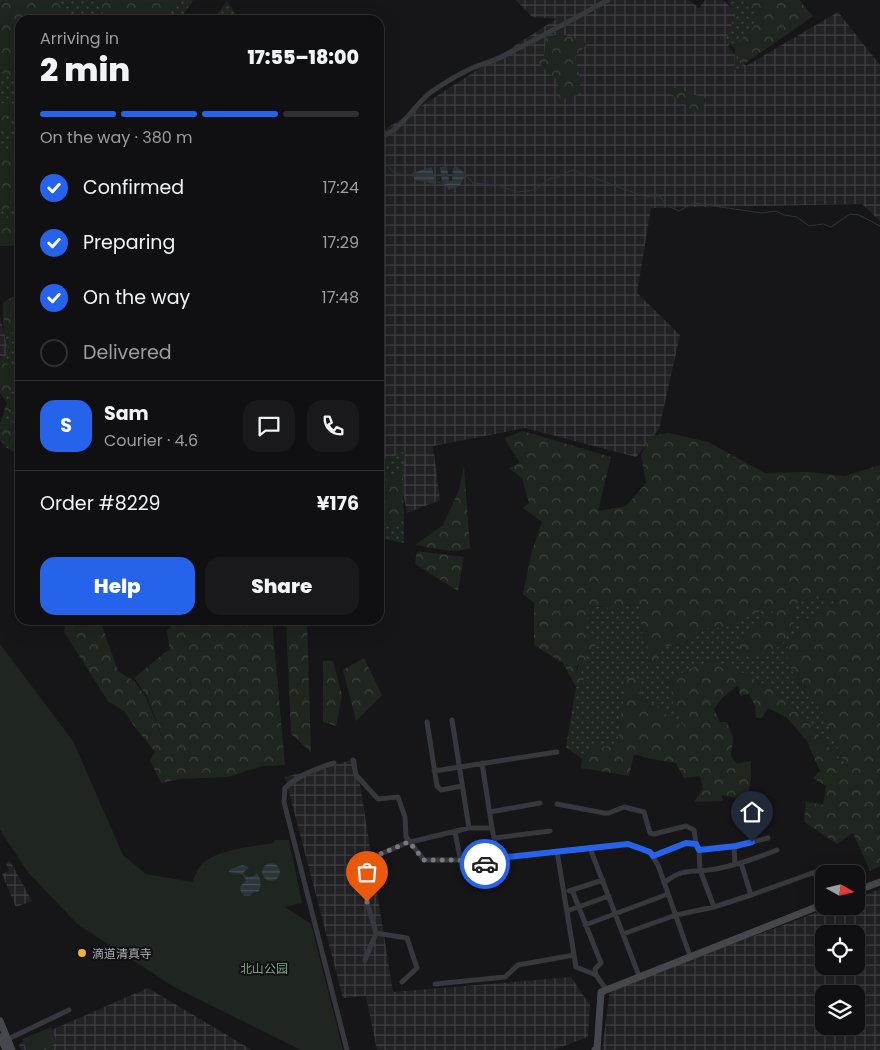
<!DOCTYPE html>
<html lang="en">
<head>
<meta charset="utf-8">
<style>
	:root { --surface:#101012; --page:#19191b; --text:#f1f3f6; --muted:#9c9d9f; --line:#303032; --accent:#2563eb }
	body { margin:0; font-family:Poppins,"Noto Sans SC",sans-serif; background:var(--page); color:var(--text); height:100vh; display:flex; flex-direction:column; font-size:19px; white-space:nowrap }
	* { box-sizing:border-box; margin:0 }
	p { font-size:16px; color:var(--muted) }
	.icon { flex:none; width:28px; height:28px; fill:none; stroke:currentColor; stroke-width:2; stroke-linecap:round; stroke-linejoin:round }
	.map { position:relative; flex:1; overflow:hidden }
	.side { position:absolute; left:15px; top:15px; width:369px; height:610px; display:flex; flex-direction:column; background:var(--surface); border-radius:15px; box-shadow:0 5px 20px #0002,0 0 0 1px var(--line) }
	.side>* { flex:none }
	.needle { width:32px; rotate:98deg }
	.tools { position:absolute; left:815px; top:865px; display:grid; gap:10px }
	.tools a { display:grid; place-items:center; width:50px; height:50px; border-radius:10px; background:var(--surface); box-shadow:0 5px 20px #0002,0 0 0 1px var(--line); font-size:25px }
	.pin { position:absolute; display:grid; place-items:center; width:42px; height:42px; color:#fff; margin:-51px -21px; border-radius:50% 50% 50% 0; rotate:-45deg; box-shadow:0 0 5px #0007 }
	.pin .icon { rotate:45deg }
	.courier { position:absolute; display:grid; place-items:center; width:50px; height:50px; margin:-25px; border:4px solid #2563eb; border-radius:50%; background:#fff; color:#222; box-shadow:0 1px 6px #0007 }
	.summary em { font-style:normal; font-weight:800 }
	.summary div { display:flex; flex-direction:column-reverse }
	.summary { display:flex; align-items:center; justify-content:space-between; height:85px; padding:0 25px }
	h1 { font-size:32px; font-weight:800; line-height:38px }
	.bar { display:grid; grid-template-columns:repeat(4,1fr); gap:8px 5px; align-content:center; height:60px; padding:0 25px }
	.bar i { height:6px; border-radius:4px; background:var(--line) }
	.bar .selected { background:var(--accent) }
	.bar p { grid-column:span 4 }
	.line { display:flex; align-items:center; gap:12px; padding:0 25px; border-top:1px solid var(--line) }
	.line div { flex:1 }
	.round { display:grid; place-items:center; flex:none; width:52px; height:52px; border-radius:15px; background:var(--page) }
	ol { padding:0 25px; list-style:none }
	li { display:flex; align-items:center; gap:15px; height:55px }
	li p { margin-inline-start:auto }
	li .icon { padding:5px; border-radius:50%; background:var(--accent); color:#fff; stroke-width:4 }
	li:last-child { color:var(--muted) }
	li i { width:28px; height:28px; border:2px solid var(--line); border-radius:50% }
	.button { display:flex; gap:10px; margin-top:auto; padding:10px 25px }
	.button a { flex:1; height:58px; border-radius:15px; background:var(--accent); color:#fff; font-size:20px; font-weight:800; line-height:58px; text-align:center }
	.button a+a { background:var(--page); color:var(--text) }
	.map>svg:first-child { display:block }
	.industrial { fill:url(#industrial-grid); fill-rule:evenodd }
	.grass { fill:url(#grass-dots) }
	.forest { fill:url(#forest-crowns) }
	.green { fill:#1e261f }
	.water { fill:url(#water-rules) }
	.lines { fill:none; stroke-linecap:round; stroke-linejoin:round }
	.stream { stroke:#2c353c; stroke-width:1 }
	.street { stroke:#37383d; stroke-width:5 }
	.secondary { stroke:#45474d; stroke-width:7 }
	.done { stroke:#757880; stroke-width:5; stroke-dasharray:0 9 }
	.route { stroke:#2563eb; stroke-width:6 }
	.poi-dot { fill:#f2b134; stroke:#111113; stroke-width:2 }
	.labels { text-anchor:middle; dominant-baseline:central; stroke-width:4; stroke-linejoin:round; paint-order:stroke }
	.poi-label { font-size:12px; fill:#a8adb8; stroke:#111113; text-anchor:start }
	.park-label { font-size:12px; fill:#7fa381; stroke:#111113 }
</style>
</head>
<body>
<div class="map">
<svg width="880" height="1050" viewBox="0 0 880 1050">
	<defs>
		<pattern id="industrial-grid" width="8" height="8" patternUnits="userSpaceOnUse" patternTransform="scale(1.25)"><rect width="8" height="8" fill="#222225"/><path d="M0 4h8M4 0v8" fill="none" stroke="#3f3f43"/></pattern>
		<pattern id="grass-dots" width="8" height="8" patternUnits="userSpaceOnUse" patternTransform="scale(1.25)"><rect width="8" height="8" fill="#1e261f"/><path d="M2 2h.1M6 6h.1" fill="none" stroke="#3c433d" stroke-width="1.8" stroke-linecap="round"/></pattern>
		<pattern id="forest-crowns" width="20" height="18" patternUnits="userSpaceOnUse" patternTransform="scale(1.25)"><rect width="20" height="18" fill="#1e261f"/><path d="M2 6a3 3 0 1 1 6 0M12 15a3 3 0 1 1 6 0" fill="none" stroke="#3c433d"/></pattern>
		<pattern id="water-rules" width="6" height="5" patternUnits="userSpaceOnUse" patternTransform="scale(1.25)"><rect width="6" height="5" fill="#2c353c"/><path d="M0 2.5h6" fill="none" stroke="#485056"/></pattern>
	</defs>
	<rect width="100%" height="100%" fill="#161618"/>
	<path class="industrial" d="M516 0H689L699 8 705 0H722L747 19 728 47 746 66 838 12 880 65V221L862 204 651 208 637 293 680 335 659 429 636 457 525 428 433 446 440 500 407 513 398 465 379 457V140L387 128 556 19 532 17Z
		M0 316 9 353 0 361Z
		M356 759 393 992 571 977 590 1005 588 1037 553 1050H377L366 996 343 998 285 777Z
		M10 861 32 901 16 907 2 874 9 871 6 863Z
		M880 889V1050H602L610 990 834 906H856V898ZM824 934H856V966H824ZM824 994H856V1026H824Z
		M148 988 252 1050H21L19 1044Z"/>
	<path class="grass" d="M0 0H193L180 20H20V245L0 246Z
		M728 0H799L813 16 734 71 735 48 726 40 735 15Z
		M227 1 240 20H213Z
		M12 297 20 298V455L7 448 0 440V424L7 403 0 393V361L9 353 4 331 3 303Z
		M405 451 403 470 404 543 379 538V460L388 459Z
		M817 596 836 602 802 622 796 681 823 713 852 780 832 751 802 716 776 691 737 670 688 733 640 694 636 673C627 698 619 721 617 748L595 746 582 759 566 747 576 687 583 684 576 676C577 667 582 661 583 653 586 642 585 631 583 620L591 607 606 606 610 611 627 604 641 606V629L648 650V675L662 647 681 644 707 628 726 627 755 612 779 607 738 643 791 628 797 603Z"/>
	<path class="forest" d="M0 0H56L69 20H20V81L0 72Z
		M98 0H178L161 20H102L103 14Z
		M748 0H799L813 16 741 66 735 48 743 37 753 28 759 10 749 12Z
		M560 33 588 43 575 57 580 78 581 94 560 100 557 80 546 71 536 59 544 56 546 38Z
		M672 87 707 99 699 115 671 94Z
		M0 103 15 105 20 113V126L12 114 3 118 16 131 7 133 0 123Z
		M20 139V176L14 180 20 178V203L0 211V143L7 151 10 142Z
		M20 212V245L0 246V221Z
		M12 297 20 298V334L4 331 3 303Z
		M2 360 20 376V391L17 390 1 395 0 393V361Z
		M20 396V409L18 407 13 413 4 411 7 403Z
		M2 417 20 426V449L13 452 0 439V424Z
		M523 431 611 457 598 511 626 506 646 483 641 455 650 436 669 433 708 442 765 473 810 472 845 476 880 465V866L870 871 853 833 837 844 804 822 806 801 823 805 826 786 813 778 820 771 807 741 787 718 768 708 762 718H756L755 706 749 694 740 696 738 685 722 698 714 709 720 722H727L733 738 731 756 737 764 751 761V777L748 797 743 799 721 795 723 801 694 802 703 788 700 776 684 778 676 763 651 759 634 754 629 776 581 768 582 759 595 746 617 747 626 680 636 673 641 694 687 731 673 705 671 680 687 670 714 660 737 670 776 691 802 716 832 751 850 776 823 713 796 681 785 652 802 622 836 602 817 596 797 603 791 628 781 646 762 653 741 656 738 643 778 608 755 613 726 627 707 628 681 644 662 647 648 677V650L641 629V606L627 604 610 611 606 606 591 607 593 616 583 620 585 635 596 639 595 651 584 655 588 661 577 666 576 676 584 675 583 684 576 687 563 663 534 645V603L523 594 531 554 542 522 523 508 529 503 522 478 509 468 520 463 504 438Z
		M464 466 470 548C453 554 433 548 415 545L443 525 459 490Z
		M403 470V519L397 527 381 526 379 530V514L387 507H379V490L383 492 382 478Z
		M417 551 464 557 458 591 415 564Z
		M66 620H100L118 671 134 681 146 697 164 742 147 696 134 678 164 653 170 650 167 631 176 620H272L285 765 262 766 227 777 180 779 161 783 150 760 155 752 131 722 125 712 108 701 64 632Z
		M286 620H307L311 752 291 734Z
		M364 658 382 695 356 721 343 670Z
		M323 661H333L342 696 336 726 323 722Z"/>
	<path class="green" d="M0 644 73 741 123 855 146 874 192 882C195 877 197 869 201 865 216 849 253 847 273 843L275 840H289L302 903 285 907 311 924 343 1050H301L174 987 77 924 27 871 0 830Z
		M51 1027 57 1043 41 1050H27L22 1039Z"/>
	<path class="water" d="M432 167 435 184 415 180 412 173Z
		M440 167H447L449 181H452L453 168 457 167 466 174 460 185 449 190 442 181Z
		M262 872a9 9 0 1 1 18 0a9 9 0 1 1-18 0Z
		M242 865 249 867 243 873 246 877 254 876 257 873C261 878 262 887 258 892H254L250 896H244L241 892 240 887 246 880 242 874 229 872 230 869Z"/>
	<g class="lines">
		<path class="stream" d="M379 156 394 173 413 176
			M463 173 473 183 497 185 517 192 535 190 549 179 558 177 572 170 646 197 649 196H660L666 205 679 211 693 203 762 213 776 211 784 215 797 217 809 226 823 224 831 227 850 214 859 215 880 226
			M434 181 445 184"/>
		<path class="street" d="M379 136C396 137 417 102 431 92 443 84 457 75 470 69 481 64 492 62 503 56 538 39 573 19 608 0
			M452 720 469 828H492L498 858 628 844 650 852 658 865 690 956
			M427 722 437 786 441 790 462 786
			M353 760 356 775 378 799 398 797 405 817 406 837 424 860H460
			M334 763C315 769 299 775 285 788L284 802 347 1050
			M482 763 492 828
			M434 771 557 752
			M557 804 604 813H609L624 807 644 812 650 833 654 834 686 826 694 830 696 844
			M490 812 540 803
			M455 832 462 868 486 863 498 858
			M494 838 550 831
			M734 846 735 864
			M590 848 639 976
			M699 850 700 870 714 907
			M557 851 576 967 596 975 606 989
			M653 856 686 843 696 844 699 850 736 846 768 838
			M741 863 751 895 815 872 822 887
			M664 883C683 867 694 873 716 869 737 865 757 858 777 850
			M572 890 601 963 595 969 596 975
			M569 891 603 880
			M567 911 609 896
			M585 925 668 894
			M376 933 407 938 417 968 402 982
			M623 934 676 915 714 907 751 895
			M365 960 376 933 367 902 369 896 365 883 376 856 406 843 469 828
			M435 984 505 977 518 965 574 955
			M6 1040 69 1010"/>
		<path class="secondary" d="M856 891 880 882
			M0 1021 12 1050
			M0 1037 6 1050
			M595 1050H597L601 992 824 904"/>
	</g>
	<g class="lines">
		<path class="done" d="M367 902 369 896 366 882 376 856 406 843 409 842 424 860H460L462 868 485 864"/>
		<path class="route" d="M485 864 498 858 628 844 650 852 653 856 686 843 696 844 699 850 736 846 752 842"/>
	</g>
	<circle class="poi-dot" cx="82" cy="953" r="5"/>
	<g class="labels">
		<g class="poi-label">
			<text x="92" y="953">滴道清真寺</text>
		</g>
		<g class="park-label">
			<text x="264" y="968">北山公园</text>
		</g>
	</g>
</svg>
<div class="tools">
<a><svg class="needle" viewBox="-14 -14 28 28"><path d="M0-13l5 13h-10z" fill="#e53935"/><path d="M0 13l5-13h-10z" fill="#9c9d9f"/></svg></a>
<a><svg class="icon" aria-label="locate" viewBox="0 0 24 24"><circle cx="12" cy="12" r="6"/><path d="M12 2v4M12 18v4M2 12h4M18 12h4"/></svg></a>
<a><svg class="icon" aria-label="layers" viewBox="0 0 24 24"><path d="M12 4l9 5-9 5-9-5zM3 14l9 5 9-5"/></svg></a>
</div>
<div class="pin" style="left:367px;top:902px;background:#ea580c"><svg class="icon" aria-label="bag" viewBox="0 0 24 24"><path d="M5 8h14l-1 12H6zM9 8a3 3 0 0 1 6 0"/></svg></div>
<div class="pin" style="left:752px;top:842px;background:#1f2937"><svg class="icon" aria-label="home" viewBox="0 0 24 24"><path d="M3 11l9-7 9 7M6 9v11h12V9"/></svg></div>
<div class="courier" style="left:485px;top:864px"><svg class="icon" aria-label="car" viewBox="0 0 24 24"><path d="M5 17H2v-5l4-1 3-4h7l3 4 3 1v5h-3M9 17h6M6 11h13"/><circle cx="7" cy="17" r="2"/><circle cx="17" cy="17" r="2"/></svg></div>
<section class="side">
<div class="summary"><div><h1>2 min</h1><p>Arriving in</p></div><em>17:55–18:00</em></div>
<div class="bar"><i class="selected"></i><i class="selected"></i><i class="selected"></i><i></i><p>On the way · 380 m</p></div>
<ol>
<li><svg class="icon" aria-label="check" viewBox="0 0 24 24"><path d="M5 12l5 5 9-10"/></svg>Confirmed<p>17:24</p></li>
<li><svg class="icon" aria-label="check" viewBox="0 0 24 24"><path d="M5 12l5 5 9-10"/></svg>Preparing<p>17:29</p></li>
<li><svg class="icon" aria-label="check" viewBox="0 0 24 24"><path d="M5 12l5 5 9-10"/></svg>On the way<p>17:48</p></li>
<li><i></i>Delivered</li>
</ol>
<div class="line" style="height:90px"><b class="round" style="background:var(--accent);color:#fff">S</b><div><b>Sam</b><p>Courier · 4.6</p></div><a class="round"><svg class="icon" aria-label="chat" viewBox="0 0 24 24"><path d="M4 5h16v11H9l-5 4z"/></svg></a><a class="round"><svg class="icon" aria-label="phone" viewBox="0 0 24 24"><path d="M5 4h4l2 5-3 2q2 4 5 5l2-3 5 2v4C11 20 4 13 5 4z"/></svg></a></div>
<div class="line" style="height:65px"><div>Order #8229</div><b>¥176</b></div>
<div class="button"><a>Help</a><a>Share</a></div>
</section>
</div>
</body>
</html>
